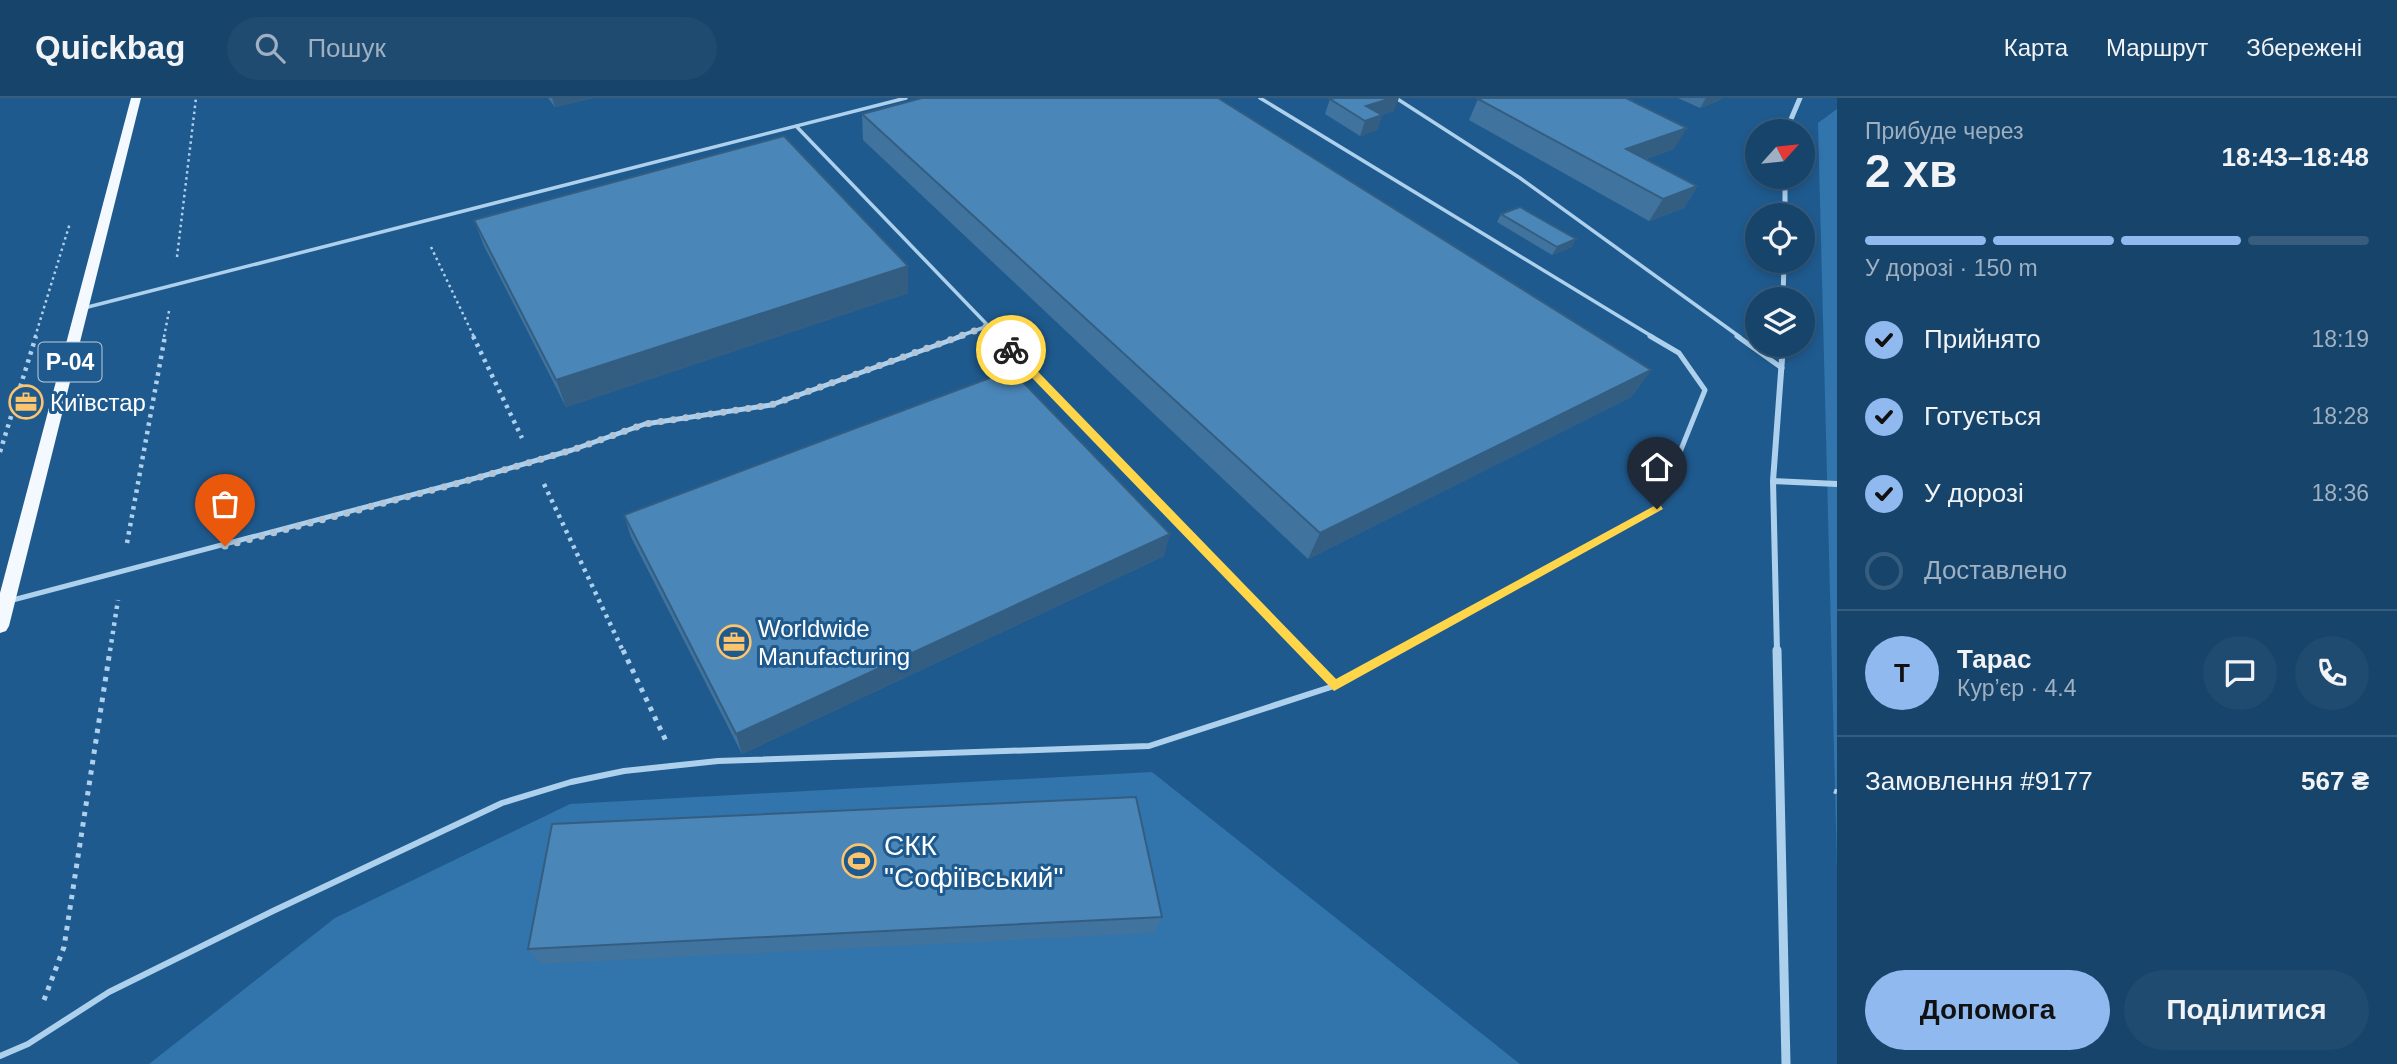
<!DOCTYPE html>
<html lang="uk">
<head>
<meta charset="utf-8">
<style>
	:root { --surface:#17446a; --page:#204b70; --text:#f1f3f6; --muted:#9eb0c1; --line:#365c7e; --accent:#90b9f0 }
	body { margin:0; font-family:Helvetica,sans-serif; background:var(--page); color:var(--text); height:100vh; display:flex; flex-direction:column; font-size:26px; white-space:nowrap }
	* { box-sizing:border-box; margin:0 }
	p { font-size:23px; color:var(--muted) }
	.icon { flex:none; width:38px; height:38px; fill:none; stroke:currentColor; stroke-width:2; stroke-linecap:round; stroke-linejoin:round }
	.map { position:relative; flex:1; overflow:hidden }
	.drawer { display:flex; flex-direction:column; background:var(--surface); width:560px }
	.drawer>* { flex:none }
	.needle { width:46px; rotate:63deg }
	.fabs { position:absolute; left:1745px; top:21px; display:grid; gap:14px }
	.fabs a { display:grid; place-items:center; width:70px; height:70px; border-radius:50%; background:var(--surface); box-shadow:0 4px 10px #0003,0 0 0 2px var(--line); font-size:35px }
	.pin { position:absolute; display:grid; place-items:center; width:60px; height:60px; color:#fff; margin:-72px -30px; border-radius:50% 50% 50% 0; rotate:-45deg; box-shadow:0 0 7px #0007 }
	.pin .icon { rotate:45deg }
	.courier { position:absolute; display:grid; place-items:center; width:70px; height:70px; margin:-35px; border:5px solid #ffd54a; border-radius:50%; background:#fff; color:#222; box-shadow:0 2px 9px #0007 }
	.headline em { font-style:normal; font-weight:700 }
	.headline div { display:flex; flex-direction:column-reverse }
	.headline { display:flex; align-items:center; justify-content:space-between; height:119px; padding:0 28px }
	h1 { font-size:46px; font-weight:700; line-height:52px }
	.bar { display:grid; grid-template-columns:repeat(4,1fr); gap:10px 7px; align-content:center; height:84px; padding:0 28px }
	.bar i { height:9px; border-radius:5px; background:var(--line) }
	.bar .active { background:var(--accent) }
	.bar p { grid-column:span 4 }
	.line { display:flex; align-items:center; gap:18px; padding:0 28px; border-top:2px solid var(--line) }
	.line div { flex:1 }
	.round { display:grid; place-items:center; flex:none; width:74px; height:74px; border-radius:37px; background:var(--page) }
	ol { padding:0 28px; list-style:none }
	li { display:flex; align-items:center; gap:21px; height:77px }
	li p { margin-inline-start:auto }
	li .icon { padding:7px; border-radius:50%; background:var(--accent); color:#111; stroke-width:4 }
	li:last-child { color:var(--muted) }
	li i { width:38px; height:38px; border:4px solid var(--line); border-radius:50% }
	.cta { display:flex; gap:14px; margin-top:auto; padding:14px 28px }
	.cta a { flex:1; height:80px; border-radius:42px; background:var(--accent); color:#111; font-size:28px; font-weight:700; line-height:80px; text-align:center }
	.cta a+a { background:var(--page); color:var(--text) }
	header { display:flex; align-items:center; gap:42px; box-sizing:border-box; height:98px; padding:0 35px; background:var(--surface); border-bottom:2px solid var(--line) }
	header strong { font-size:33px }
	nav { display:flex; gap:38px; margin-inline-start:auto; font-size:24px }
	.search { width:490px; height:63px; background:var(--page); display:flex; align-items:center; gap:18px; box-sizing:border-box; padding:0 24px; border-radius:38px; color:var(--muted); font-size:26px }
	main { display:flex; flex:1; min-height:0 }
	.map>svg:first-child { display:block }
	.green { fill:#3274ac }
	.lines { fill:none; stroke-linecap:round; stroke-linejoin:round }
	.path-far2 { stroke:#add0ed; stroke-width:2.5; stroke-dasharray:2.5 3.5; stroke-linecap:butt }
	.path-far1 { stroke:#add0ed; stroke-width:4.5; stroke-dasharray:3.5 5; stroke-linecap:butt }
	.path { stroke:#add0ed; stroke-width:5; stroke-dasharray:4.5 6; stroke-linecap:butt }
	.service-far2 { stroke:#add0ed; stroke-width:3.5 }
	.service-far1 { stroke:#add0ed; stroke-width:5 }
	.service { stroke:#add0ed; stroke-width:6 }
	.minor-far2 { stroke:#add0ed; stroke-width:5 }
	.minor-far1 { stroke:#add0ed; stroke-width:6 }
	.minor { stroke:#add0ed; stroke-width:9 }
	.primary { fill:#f3f9ff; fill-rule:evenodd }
	.wall { fill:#40739e }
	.shaded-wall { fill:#345e81 }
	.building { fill:#4b86b8; stroke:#345e81; stroke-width:2 }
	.route { fill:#ffd54a }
	.done { stroke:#b1c5d7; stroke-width:7; stroke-dasharray:0 12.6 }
	.labels { text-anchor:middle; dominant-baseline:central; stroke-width:6; stroke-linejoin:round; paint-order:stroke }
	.shield { fill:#1f5a8e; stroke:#bccedd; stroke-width:2 }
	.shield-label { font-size:23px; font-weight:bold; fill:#fff }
	.poi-label { font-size:24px; fill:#fff; stroke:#1f5a8e; text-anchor:start }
	.near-poi-label { font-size:28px; fill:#fff; stroke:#1f5a8e; text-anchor:start }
</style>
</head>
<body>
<header>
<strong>Quickbag</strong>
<div class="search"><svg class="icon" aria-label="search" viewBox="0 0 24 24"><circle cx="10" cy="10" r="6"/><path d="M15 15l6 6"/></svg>Пошук</div>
<nav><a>Карта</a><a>Маршрут</a><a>Збережені</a></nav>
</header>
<main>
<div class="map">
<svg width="1837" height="966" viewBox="0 0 1837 966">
	<rect width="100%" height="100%" fill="#1f5a8e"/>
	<path class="green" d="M1837 11V769L1818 25Z
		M1152 674 1520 966H149L335 820 570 706Z"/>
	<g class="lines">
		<path class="path-far2" d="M431 149 474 239
			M177 159 196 0
			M35 239 70 125
			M164 239 169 213"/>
		<path class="path-far1" d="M473 238 522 340
			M0 354 36 238
			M544 386 623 553
			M127 445 165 238
			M110 553 118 502"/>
		<path class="path" d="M623 552 666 643
			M1834 693 1837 694
			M44 902 64 849 110 552"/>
		<path class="service-far2" d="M1260 0 1653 239
			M1396 0 1520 80 1740 239
			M796 28 999 239
			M84 210 906 0
			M957 239 988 228"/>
		<path class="service-far1" d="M997 238 1301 553
			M1737 238 1782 270
			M9 503 476 380 572 352 645 326 771 307 962 238
			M1397 553 1657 411 1705 292 1679 255 1650 238"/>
		<path class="service" d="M1299 552 1334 588 1400 552
			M0 958 28 946 109 894 273 813 502 705 571 684 624 673 718 663 1149 648 1334 588"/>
		<path class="minor-far2" d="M1786 33 1800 0
			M1785 79V117
			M1783 201 1784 163"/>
		<path class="minor-far1" d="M1773 383 1837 386
			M1777 553 1773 383 1783 247"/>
		<path class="minor" d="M1777 552 1786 966"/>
		<path class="primary" d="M131 0H141L9 528 6 533 0 535V495Z"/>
	</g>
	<path class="wall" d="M548 0H593L555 9Z
		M1678 0H1722L1718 3 1700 10Z
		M1330 1 1394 13 1381 17H1382L1377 32 1360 38 1325 16Z
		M1478 1 1674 51 1646 61 1697 88 1684 110 1649 123 1469 22Z
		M862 16 1651 272 1631 299 1308 461 863 42Z
		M1501 116 1572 149 1552 157 1497 124Z
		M474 122 908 168V195L566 309 484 148Z
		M624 417 1164 458 742 656 631 439Z
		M1162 819 1154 835 541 866 528 851Z"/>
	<path class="shaded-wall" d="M552 0H593L555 9Z
		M1392 0H1399L1394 13 1364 22 1366 8Z
		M1706 0H1722L1718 3 1700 10Z
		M1382 17 1377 32 1360 38 1365 23Z
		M1687 30 1674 51 1614 72 1626 51Z
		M1697 88 1684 110 1649 123 1663 101Z
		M1576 141 1572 149 1552 157 1557 149Z
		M908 168V195L566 309 556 282Z
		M1651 272 1631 299 1308 461 1320 435Z
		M1170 436 1164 458 742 656 736 636Z"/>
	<path class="building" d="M922 0H1218L1651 272 1320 435 862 16Z
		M1335 0H1392L1366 8 1382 17 1365 23 1330 1Z
		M1483 0H1626L1687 30 1626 51 1697 88 1663 101 1478 1Z
		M784 38 908 168 556 282 474 122Z
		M1520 109 1576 141 1557 149 1501 116Z
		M1011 272 1170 436 736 636 624 417Z
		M1136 699 1162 819 528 851 552 726Z"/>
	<path class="route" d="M1008 250H1015L1336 581 1654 408H1661L1663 411 1334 593 1008 255Z"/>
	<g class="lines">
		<path class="done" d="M225 448 477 380 572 352 645 326 771 307 988 228 1011 252"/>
	</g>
	<defs>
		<symbol id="office-ring" viewBox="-11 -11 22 22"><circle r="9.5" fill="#1f5a8e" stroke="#fbc46d" stroke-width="1.5"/><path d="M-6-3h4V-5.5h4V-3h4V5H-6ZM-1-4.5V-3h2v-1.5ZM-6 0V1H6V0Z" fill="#fbc46d"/></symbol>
		<symbol id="stadium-ring" viewBox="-11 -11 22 22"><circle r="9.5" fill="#1f5a8e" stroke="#fbc46d" stroke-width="1.5"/><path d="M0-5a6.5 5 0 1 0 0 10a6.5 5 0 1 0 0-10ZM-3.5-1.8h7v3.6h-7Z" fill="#fbc46d"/></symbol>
	</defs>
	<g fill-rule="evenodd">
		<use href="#office-ring" x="7" y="285" width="38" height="38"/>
		<use href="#office-ring" x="715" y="525" width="38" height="38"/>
		<use href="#stadium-ring" x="840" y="744" width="38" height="38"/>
	</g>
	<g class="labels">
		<rect class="shield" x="38.5" y="244.5" width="63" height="39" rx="5"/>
		<g class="shield-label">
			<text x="70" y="264">Р-04</text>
		</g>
		<g class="poi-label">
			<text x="50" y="304">Київстар</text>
			<text x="758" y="530">Worldwide<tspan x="758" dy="28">Manufacturing</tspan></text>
		</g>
		<g class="near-poi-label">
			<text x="884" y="747">СКК<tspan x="884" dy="32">"Софіївський"</tspan></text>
		</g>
	</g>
</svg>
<div class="fabs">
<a><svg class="needle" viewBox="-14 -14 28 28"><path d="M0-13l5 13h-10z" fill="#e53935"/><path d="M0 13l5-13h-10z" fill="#9eb0c1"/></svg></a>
<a><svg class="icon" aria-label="locate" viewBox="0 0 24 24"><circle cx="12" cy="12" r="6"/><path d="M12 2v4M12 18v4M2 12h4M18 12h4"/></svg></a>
<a><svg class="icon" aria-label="layers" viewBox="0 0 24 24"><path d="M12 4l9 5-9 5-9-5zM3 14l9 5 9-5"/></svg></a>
</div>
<div class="pin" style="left:225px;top:448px;background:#ea580c"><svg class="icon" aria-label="bag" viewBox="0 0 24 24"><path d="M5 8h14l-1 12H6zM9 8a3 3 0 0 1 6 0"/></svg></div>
<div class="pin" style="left:1657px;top:411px;background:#1f2937"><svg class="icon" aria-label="home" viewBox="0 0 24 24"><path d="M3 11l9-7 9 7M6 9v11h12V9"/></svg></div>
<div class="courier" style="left:1011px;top:252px"><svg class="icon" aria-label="bike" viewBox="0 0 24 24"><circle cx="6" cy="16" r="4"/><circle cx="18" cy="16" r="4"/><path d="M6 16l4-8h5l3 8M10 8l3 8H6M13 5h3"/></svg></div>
</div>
<section class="drawer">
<div class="headline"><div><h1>2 хв</h1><p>Прибуде через</p></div><em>18:43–18:48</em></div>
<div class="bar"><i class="active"></i><i class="active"></i><i class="active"></i><i></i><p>У дорозі · 150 m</p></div>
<ol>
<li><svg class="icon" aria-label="check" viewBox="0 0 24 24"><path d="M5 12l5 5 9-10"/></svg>Прийнято<p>18:19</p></li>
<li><svg class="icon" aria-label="check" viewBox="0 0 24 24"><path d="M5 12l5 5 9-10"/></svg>Готується<p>18:28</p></li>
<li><svg class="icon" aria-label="check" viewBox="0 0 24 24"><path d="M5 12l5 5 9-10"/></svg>У дорозі<p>18:36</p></li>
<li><i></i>Доставлено</li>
</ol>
<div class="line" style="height:126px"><b class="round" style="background:var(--accent);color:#111">Т</b><div><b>Тарас</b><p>Кур’єр · 4.4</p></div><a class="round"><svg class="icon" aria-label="chat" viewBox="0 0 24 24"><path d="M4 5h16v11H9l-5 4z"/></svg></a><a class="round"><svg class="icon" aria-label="phone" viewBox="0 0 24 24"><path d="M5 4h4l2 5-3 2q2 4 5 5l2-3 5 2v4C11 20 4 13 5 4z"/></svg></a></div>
<div class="line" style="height:91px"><div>Замовлення #9177</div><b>567 ₴</b></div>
<div class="cta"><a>Допомога</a><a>Поділитися</a></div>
</section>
</main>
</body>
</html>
